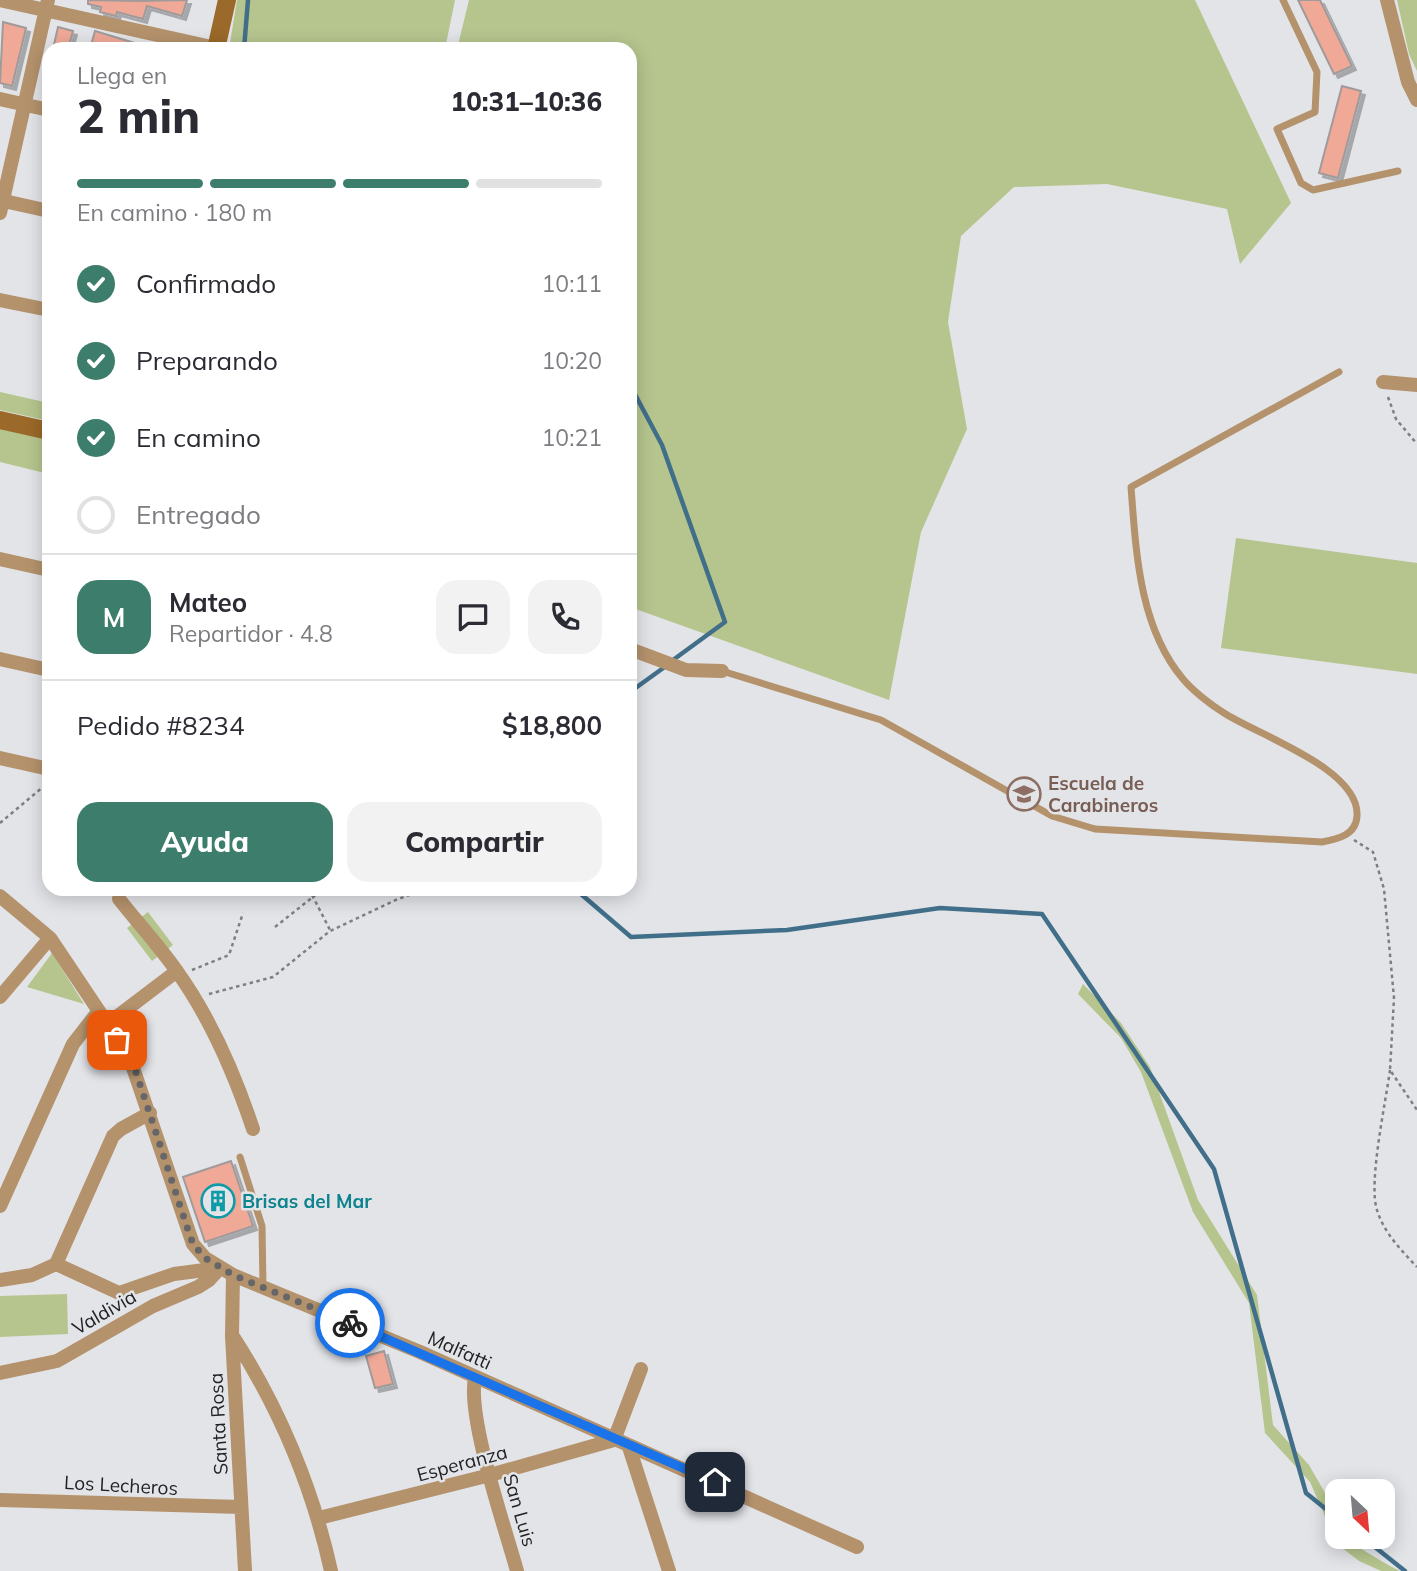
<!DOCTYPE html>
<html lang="es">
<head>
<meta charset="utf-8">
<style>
	:root { --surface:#fff; --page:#f2f2f3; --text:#2b2b33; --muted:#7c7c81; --line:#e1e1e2; --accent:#3d7d6b }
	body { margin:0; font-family:Mulish,sans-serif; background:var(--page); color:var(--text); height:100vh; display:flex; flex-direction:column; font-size:26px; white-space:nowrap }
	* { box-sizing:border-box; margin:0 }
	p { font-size:23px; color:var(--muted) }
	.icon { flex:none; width:38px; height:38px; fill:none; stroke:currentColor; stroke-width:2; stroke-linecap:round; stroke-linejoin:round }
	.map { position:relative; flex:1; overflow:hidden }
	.sheet { position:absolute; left:42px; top:42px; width:595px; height:854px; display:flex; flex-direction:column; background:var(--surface); border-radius:21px; box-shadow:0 4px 18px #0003 }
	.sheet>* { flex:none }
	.needle { width:46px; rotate:154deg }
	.tools { position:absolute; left:1325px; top:1479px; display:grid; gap:14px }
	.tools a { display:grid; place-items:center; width:70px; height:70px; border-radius:14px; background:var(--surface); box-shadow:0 4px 18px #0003; font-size:35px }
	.pin { position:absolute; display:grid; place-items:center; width:60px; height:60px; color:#fff; margin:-30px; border-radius:14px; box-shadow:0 4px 10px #0006 }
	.courier { position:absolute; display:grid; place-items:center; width:70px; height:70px; margin:-35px; border:5px solid #1a73e8; border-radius:50%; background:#fff; color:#222; box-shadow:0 2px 9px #0007 }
	.headline em { font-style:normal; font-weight:800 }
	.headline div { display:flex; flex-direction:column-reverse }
	.headline { display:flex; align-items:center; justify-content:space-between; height:119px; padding:0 35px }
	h1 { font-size:46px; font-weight:800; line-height:52px }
	.bar { display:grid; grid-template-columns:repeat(4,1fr); gap:10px 7px; align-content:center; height:84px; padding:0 35px }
	.bar i { height:9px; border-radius:5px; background:var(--line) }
	.bar .selected { background:var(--accent) }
	.bar p { grid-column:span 4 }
	.line { display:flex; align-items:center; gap:18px; padding:0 35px; border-top:2px solid var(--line) }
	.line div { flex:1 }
	.round { display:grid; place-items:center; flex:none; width:74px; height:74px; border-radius:21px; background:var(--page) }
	ol { padding:0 35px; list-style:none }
	li { display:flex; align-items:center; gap:21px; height:77px }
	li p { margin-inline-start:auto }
	li .icon { padding:7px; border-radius:50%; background:var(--accent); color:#fff; stroke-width:4 }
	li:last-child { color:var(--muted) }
	li i { width:38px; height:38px; border:4px solid var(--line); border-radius:50% }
	.primary-button { display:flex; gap:14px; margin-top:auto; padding:14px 35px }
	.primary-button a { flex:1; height:80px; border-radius:21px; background:var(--accent); color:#fff; font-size:28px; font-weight:800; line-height:80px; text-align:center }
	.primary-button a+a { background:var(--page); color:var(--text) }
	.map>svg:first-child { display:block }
	.green { fill:#b6c58e }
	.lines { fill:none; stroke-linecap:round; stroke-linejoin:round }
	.stream { stroke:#416f8a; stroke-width:4.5 }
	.building { fill:#f0a897; stroke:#a09b9a; stroke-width:2; filter:url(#shadow) }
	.path { stroke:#7e7f82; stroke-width:2.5; stroke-dasharray:3.5 3.5; stroke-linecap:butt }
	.lane { stroke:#b4926c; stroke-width:7 }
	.street { stroke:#b4926c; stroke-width:14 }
	.secondary { stroke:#9b6929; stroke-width:18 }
	.done { stroke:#666669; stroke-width:7; stroke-dasharray:0 12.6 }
	.route { stroke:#1a73e8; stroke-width:9 }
	.labels { text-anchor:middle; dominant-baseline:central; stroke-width:5; stroke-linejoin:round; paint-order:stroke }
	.education-label { font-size:19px; font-weight:bold; fill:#785e54; stroke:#e3e4e8; text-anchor:start }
	.culture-label { font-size:19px; font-weight:bold; fill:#0d838f; stroke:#e3e4e8; text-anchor:start }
	.street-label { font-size:19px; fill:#222224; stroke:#e3e4e8 }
</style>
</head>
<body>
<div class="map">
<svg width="1417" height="1571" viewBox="0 0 1417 1571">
	<defs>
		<filter id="shadow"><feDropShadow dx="4" dy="4" stdDeviation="0" flood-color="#0004"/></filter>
	</defs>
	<rect width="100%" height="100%" fill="#e3e4e8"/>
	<path class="green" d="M237 0H455L445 49H279L258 45 259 49H229Z
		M469 0H1195L1291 203 1240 264 1227 209 1107 184 1014 187 961 236 948 322 967 429 921 532 889 700 630 607V49H457Z
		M1397 0H1417V71L1409 54Z
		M0 392 49 403V421L0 410Z
		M0 426 49 437V474L0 462Z
		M1236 538 1417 563V674L1221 648Z
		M148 912 173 945 152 961 127 928Z
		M52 953 84 1004 27 987Z
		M1083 984 1121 1023 1150 1067 1198 1200 1257 1295 1273 1425 1309 1465 1325 1493 1337 1526V1536C1342 1536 1388 1566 1400 1571H1381L1359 1561 1337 1544 1310 1482 1265 1433 1249 1303 1193 1212 1141 1072 1121 1038 1078 994Z
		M67 1294 68 1334 0 1337V1296Z"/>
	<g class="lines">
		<path class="stream" d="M244 49 248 0
			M630 385 662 445 725 622 673 660
			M630 692 666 666
			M575 889 631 937 787 930 940 908 1042 914 1214 1169 1306 1493 1337 1518
			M1361 1536 1405 1571"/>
	</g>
	<path class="building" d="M88 0 139 1 187 0 182 16 147 6 143 19 117 12 116 16 100 12 101 7 88 4Z
		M1298 0H1320L1352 66 1334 74Z
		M3 22 26 28 12 86 0 83Z
		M58 27 73 31 68 49H53Z
		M95 31 138 44 137 49H90Z
		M1342 86 1361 91 1338 178 1319 173Z
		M231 1161 253 1226 205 1242 183 1177Z
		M384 1351 393 1384 375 1388 366 1356Z"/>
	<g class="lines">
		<path class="path" d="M1388 397 1396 419 1417 444
			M0 823 49 782
			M1354 840 1373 852 1384 889 1394 998 1390 1070 1417 1110
			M309 889 330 930
			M275 927 323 889
			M192 970 229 955 243 913
			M209 994 273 977 330 931 398 899 427 889
			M1390 1070C1386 1101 1368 1183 1377 1210 1384 1233 1401 1250 1417 1267"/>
		<path class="lane" d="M1283 0 1317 72 1315 112 1277 129 1301 183 1313 190 1398 171
			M722 671 881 720 1052 816 1095 829 1322 842C1338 839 1356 835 1357 816 1360 769 1258 735 1224 713 1211 705 1193 691 1183 679 1139 627 1136 551 1131 487L1339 372
			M240 1157 262 1226 263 1287"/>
		<path class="street" d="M0 0 216 48
			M1387 0 1408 82 1417 100
			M0 99 49 110
			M0 200 49 211
			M0 213 48 0
			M0 300 49 310
			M1383 382 1417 385
			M0 559 49 570
			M630 649 686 670 722 671
			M0 659 49 670
			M0 758 49 769
			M0 896 50 938 129 1056 193 1244 205 1258 233 1275 420 1352 857 1547
			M119 899C138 923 159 946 176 970 210 1017 235 1075 253 1129
			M0 997 50 938
			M106 1025 177 971
			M0 1206 73 1044 98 1012
			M56 1264 113 1136 121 1129 150 1113
			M233 1275 232 1336 245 1571
			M0 1280 32 1275 56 1264 119 1293 174 1274 220 1268
			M234 1338C279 1408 313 1489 331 1571
			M0 1373 57 1361 153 1306 198 1287 209 1280 220 1268
			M475 1378C467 1418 505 1527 517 1571
			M629 1447 669 1571
			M0 1500 241 1507
			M319 1518 490 1475 614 1440 641 1369"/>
		<path class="secondary" d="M216 49 227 0
			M0 420 49 431"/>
	</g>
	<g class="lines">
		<path class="done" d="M117 1040 135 1069 189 1233 193 1244 205 1258 233 1275 350 1323"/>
		<path class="route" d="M350 1323 715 1482"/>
	</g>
	<defs>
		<symbol id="university-ring" viewBox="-11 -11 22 22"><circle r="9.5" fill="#e3e4e8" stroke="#8d6e63" stroke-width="1.5"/><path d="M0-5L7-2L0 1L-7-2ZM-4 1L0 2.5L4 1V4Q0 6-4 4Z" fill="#8d6e63"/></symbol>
		<symbol id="building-ring" viewBox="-11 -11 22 22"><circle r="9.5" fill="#e3e4e8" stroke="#0f9aa8" stroke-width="1.5"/><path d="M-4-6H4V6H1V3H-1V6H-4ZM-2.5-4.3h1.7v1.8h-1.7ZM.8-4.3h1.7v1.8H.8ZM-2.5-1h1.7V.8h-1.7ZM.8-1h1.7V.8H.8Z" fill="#0f9aa8"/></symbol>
	</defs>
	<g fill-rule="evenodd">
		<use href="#university-ring" x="1005" y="775" width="38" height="38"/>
		<use href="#building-ring" x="199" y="1182" width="38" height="38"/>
	</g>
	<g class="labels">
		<g class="education-label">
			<text x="1048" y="783">Escuela de<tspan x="1048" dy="22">Carabineros</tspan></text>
		</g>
		<g class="culture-label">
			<text x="242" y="1201">Brisas del Mar</text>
		</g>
		<g class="street-label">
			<text transform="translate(104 1312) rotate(-30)">Valdivia</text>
			<text transform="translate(460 1350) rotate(24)">Malfatti</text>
			<text transform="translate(218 1424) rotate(-93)">Santa Rosa</text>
			<text transform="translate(462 1463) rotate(-15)">Esperanza</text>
			<text transform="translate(121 1485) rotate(3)">Los Lecheros</text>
			<text transform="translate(520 1510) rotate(74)">San Luis</text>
		</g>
	</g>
</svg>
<div class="tools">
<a><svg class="needle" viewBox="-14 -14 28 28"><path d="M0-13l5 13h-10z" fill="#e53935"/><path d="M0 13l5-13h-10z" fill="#7c7c81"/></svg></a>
</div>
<div class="pin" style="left:117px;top:1040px;background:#ea580c"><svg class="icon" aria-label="bag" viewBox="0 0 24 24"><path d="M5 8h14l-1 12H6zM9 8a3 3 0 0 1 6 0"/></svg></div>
<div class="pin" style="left:715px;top:1482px;background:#1f2937"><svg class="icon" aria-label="home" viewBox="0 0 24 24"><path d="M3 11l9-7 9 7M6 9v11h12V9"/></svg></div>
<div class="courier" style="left:350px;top:1323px"><svg class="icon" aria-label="bike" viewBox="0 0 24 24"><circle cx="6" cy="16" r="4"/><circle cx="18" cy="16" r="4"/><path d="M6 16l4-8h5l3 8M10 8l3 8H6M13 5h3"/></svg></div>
<section class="sheet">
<div class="headline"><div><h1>2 min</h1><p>Llega en</p></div><em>10:31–10:36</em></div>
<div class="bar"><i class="selected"></i><i class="selected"></i><i class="selected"></i><i></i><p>En camino · 180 m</p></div>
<ol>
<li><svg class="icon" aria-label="check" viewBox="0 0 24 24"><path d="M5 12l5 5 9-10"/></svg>Confirmado<p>10:11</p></li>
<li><svg class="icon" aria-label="check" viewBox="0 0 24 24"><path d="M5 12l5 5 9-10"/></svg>Preparando<p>10:20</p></li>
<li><svg class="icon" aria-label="check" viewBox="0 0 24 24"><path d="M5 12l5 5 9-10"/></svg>En camino<p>10:21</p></li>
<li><i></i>Entregado</li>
</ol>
<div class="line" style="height:126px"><b class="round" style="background:var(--accent);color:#fff">M</b><div><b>Mateo</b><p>Repartidor · 4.8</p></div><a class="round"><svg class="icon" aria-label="chat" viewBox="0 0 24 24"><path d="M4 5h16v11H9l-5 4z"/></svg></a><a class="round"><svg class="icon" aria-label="phone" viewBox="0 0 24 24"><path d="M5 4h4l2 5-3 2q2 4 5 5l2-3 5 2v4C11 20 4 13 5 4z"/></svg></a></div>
<div class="line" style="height:91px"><div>Pedido #8234</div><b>$18,800</b></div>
<div class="primary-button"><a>Ayuda</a><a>Compartir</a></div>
</section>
</div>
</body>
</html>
